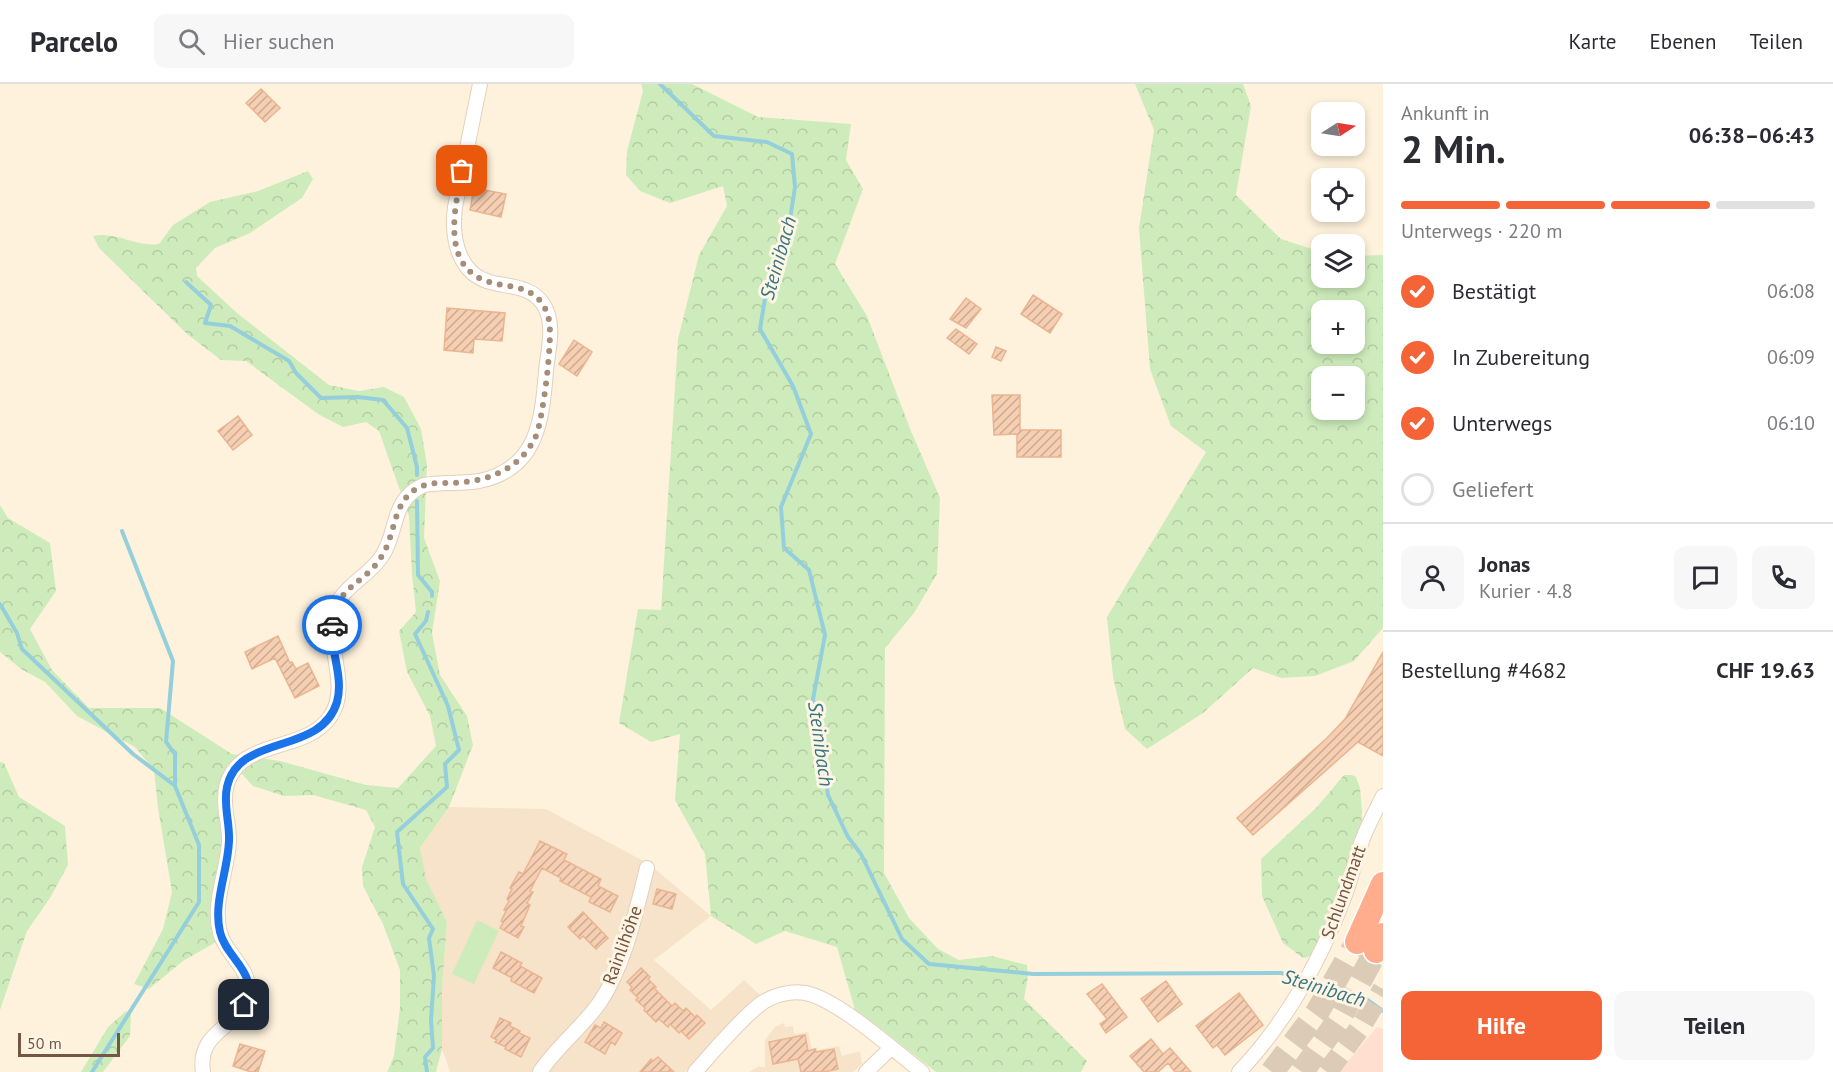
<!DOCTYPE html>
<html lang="de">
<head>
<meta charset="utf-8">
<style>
	:root { --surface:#fff; --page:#f7f7f7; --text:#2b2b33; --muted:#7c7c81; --line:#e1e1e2; --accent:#f46436 }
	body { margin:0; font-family:"PT Sans",sans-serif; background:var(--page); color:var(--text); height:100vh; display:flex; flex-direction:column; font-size:22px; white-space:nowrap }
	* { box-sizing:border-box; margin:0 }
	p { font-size:20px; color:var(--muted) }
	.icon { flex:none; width:33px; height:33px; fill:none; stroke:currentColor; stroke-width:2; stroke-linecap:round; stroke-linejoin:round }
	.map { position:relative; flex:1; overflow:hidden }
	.details { display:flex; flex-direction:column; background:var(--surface); width:450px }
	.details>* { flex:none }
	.needle { width:39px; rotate:78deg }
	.controls { position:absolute; left:1311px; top:18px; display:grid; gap:12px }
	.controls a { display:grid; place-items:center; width:54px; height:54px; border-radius:12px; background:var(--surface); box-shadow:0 3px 9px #0003; font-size:30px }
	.scale { position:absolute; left:18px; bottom:15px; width:102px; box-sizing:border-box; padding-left:6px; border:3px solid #755644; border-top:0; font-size:16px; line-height:21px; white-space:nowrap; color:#755644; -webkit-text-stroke:4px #fff5e5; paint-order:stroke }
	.pin { position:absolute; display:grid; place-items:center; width:51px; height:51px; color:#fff; margin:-26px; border-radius:12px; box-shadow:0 3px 9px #0006 }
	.courier { position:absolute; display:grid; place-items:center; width:60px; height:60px; margin:-30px; border:4px solid #1a73e8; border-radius:50%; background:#fff; color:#222; box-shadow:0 2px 8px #0007 }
	.headline em { font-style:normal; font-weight:600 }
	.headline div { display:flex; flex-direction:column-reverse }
	.headline { display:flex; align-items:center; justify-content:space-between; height:102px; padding:0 18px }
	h1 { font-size:39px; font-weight:600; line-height:45px }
	.bar { display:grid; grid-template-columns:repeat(4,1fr); gap:9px 6px; align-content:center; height:72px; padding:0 18px }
	.bar i { height:8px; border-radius:4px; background:var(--line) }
	.bar .current { background:var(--accent) }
	.bar p { grid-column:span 4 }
	.line { display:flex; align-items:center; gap:15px; padding:0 18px; border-top:2px solid var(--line) }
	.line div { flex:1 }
	.round { display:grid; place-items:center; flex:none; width:63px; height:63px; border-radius:12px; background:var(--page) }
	ol { padding:0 18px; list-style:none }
	li { display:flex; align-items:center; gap:18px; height:66px }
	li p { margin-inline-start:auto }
	li .icon { padding:6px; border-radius:50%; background:var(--accent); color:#fff; stroke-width:4 }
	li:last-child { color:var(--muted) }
	li i { width:33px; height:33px; border:3px solid var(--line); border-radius:50% }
	.cta { display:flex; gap:12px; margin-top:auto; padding:12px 18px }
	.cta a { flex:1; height:69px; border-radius:12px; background:var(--accent); color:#fff; font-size:24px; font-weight:600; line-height:69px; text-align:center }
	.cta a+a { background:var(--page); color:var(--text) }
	header { display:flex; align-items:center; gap:36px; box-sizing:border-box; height:84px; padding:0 30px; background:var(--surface); border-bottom:2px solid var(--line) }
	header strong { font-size:28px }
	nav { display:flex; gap:33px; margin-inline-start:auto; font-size:21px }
	.search { width:420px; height:54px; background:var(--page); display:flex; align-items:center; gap:15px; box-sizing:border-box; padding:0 21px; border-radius:12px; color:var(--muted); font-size:22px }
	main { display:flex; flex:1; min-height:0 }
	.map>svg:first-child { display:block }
	.residential { fill:#f6e3ca }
	.commercial { fill:#ffdfd0 }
	.green { fill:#ceecbb }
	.forest { fill:url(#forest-crowns); fill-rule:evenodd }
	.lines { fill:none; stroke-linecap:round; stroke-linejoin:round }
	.stream { stroke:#95cfdb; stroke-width:4 }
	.building { fill:url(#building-hatch); stroke:#eab591; stroke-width:1.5 }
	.primary-tunnel { stroke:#dccbb6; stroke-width:21; stroke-dasharray:21 10; stroke-linecap:butt }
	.motorway-tunnel { stroke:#dccbb6; stroke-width:24; stroke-dasharray:24 12; stroke-linecap:butt }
	.minor-casing { stroke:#e4cfbb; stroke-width:16 }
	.motorway-casing { stroke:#fff; stroke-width:27 }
	.minor { stroke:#fff; stroke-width:14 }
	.motorway { stroke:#ffad8d; stroke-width:24 }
	.done { stroke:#a58d79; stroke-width:6; stroke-dasharray:0 10.8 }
	.route { stroke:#1a73e8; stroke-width:8 }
	.labels { text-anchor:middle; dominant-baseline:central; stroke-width:6; stroke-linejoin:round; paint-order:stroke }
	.street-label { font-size:18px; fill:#755644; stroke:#fff5e5 }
	.water-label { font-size:20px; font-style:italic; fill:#397683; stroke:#fff5e5 }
</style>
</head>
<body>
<header>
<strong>Parcelo</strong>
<div class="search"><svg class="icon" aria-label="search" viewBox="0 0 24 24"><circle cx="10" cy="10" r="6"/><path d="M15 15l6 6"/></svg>Hier suchen</div>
<nav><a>Karte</a><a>Ebenen</a><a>Teilen</a></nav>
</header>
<main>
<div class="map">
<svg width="1383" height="988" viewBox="0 0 1383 988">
	<defs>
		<pattern id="forest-crowns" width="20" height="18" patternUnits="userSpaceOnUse" patternTransform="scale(1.5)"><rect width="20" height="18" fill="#ceecbb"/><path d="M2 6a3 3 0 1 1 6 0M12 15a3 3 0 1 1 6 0" fill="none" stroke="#b4cca2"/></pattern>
		<pattern id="building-hatch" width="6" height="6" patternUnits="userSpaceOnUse" patternTransform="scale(1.5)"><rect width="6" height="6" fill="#f6ceb2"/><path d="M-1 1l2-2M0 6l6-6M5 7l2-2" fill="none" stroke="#ccaa92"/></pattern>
	</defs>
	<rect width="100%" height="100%" fill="#fef2dc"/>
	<path class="residential" d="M449 723 546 725 649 780 711 832 654 876 711 926 744 896 761 912 685 988H450L442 965V905L447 838 425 795 420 764Z
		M784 939 785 943 793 942 794 950 808 948 812 965 817 963 818 966 839 962 842 972 860 967 862 980 853 988H749L759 982 760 983H765V956L775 943Z"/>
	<path class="commercial" d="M1377 943 1383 945V988H1339Z"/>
	<path class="green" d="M477 836 499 847 474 900 452 890Z"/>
	<path class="forest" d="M641 0H692L758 33 851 40 846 76 863 105 835 180 867 232 911 347 940 414 937 490 914 529 885 564 884 789 909 834 938 865 959 876 992 872 1027 881 1028 892 1024 915 1087 977 1081 988H936L871 937 855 926 837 863 785 847 756 860 711 832 705 770 675 716 680 650 651 658 619 639 638 525 661 526 678 255 699 171 727 122 723 102 670 119 640 107 626 91 627 67 643 7Z
		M1135 0H1243L1251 22 1236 111 1281 155 1321 168 1322 194H1354L1355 172 1383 171V544L1354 577 1315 592 1281 594 1253 584 1203 629 1147 665 1125 645 1113 593 1107 533 1206 368 1171 342 1150 285 1139 144 1154 46ZM1322 226H1354V260H1322ZM1322 292H1354V326H1322Z
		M308 87 313 95 302 114 250 149 215 164 196 184 197 192 237 229 329 301 359 307 384 303 404 313 421 345 427 381 424 454 440 497 432 549 440 591 467 632 473 661 449 723 420 764 426 795 447 838 442 905V965L436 988H387L394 972 400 924V886L383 840 363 802 362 783 375 743 366 726 313 711 284 712 253 702 238 686 253 673 280 677 366 701 398 704 436 662 430 632 407 588 399 547 416 528 412 491 409 432 379 347 366 338 343 343 318 330 246 277 221 276 187 250 99 164 93 152C116 147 135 163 159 160L173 141 210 118 258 107Z
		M0 421 8 434 50 459 56 507 30 545 52 586 89 624H160L232 670 243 672 234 682 226 744 218 857 183 877 149 905 134 900 163 845 172 808 158 724 154 686 135 663 77 632 45 598 21 585 0 568Z
		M0 678 4 679 19 713 65 742 68 781 50 814 27 847 0 926Z
		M1344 691H1352L1356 693 1360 704 1362 728 1361 751 1337 820 1313 870 1308 873 1303 874 1283 859 1262 812 1261 775 1317 723Z
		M126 927 131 931 130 952 103 988H81L108 943Z"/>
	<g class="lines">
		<path class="stream" d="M660 0 714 52 767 58 792 70 795 103 787 155 768 196 760 245 793 302 811 350 781 423 784 464 809 486 825 551 813 615 828 711 848 753 861 770 902 855 929 880 1033 890 1281 889 1302 894
			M186 198 211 221 205 239 230 242 289 277 296 289 321 314 358 313 383 316 407 344 417 383V391
			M417 417 418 491 432 508V512
			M0 520 17 549 22 565 133 670 174 701
			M1310 895 1345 910 1366 915 1383 927
			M92 988 199 818V761L175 702V670L166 658 173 577 122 447
			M427 988 425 973 433 964 431 936 434 892 429 854 433 845 403 800 397 748 447 703 445 680 459 666 448 622 415 550 426 537 428 528"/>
	</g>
	<path class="building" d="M261 5 280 24 265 38 246 19Z
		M474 104 506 110 501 133 470 126Z
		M1033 211 1062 230 1050 249 1021 230Z
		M966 214 981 225 966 244 950 235Z
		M447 224 505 229 502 257 474 255 473 269 444 266Z
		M956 245 977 260 969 270 947 254Z
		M574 256 592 268 577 292 559 280Z
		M996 263 1006 267 1001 277 992 273Z
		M992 311H1020V346H1061V373H1017V350L994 351Z
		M238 332 252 351 233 366 218 347Z
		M278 552 290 579 292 578 296 585 308 579 319 602 295 614 275 574 252 585 245 568Z
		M1383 568V672L1358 658 1253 751 1237 734 1327 654 1345 635Z
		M540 757 567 770 564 776 601 795 598 802 618 812 610 828 589 818 591 813 560 797 561 794 542 784 530 807 533 808 527 819 530 821 521 842 524 843 518 854 500 844 503 839 501 837 506 827 504 826 509 817 507 815 512 805 510 804 519 788 523 790Z
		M657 805 676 810 672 825 653 820Z
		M583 828 608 854 596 865 583 852 580 855 568 843Z
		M501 868 522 879 520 882 542 894 534 909 511 897 512 894 493 884Z
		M641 884 650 893 648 895 656 903 654 904 672 922 675 919 683 927 686 924 695 933 697 931 705 939 689 955 681 947 679 949 670 940 668 943 659 935 656 938 644 926 645 924 636 916 638 914 630 906 632 903 627 898Z
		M1166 897 1182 920 1158 938 1141 915Z
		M1102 900 1127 933 1106 949 1100 940 1107 935 1087 910Z
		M1239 909 1263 941 1225 971 1217 961 1213 964 1196 942Z
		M500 934 511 939 510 942 520 947 519 949 530 954 521 973 505 965 506 963 495 958 497 956 491 953Z
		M604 938 622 949 615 961 611 958 605 970 585 958 595 941 601 944Z
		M805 951 808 967 815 965 816 968 834 965 838 985 824 988H801L798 975 773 980 769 958Z
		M1151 955 1163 970 1170 964 1191 988H1175L1168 979 1158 988H1144L1130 972Z
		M240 960 265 967 258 988H251L233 982Z
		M658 973 674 988H640L651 975 653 977Z"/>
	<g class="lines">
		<path class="primary-tunnel" d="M1327 988 1360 944 1383 905"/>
		<path class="motorway-tunnel" d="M1272 988 1318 927 1357 858
			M1302 988 1340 934 1376 867"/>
		<defs>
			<path id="minor" d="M203 988C196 944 245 943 248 909 251 884 226 871 220 849 212 820 227 788 229 759 230 739 221 720 227 700 241 654 305 669 330 633 351 603 326 564 333 531 339 503 368 494 382 472 399 446 390 416 424 401 442 398 461 400 479 397 538 385 542 336 546 287 548 266 556 239 543 220 532 203 512 203 494 199 458 192 451 154 455 123L480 0
				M540 988C556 963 583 943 600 918 625 881 636 827 647 784
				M695 988C715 966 735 941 758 922 770 912 790 906 805 909 836 914 895 967 922 988
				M866 988 891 964
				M1239 988C1286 938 1321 876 1345 811 1352 792 1356 773 1363 754 1369 739 1376 726 1383 712"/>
			<path id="motorway" d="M1357 858 1383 800
				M1376 867 1383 851"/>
		</defs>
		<use href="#minor" class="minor-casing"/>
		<use href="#motorway" class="motorway-casing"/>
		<use href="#minor" class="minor"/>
		<use href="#motorway" class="motorway"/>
	</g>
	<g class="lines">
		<path class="done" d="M332 541C336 500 367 500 383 470 396 448 393 417 418 404 429 398 442 399 454 399 488 397 520 386 536 352 543 335 553 254 549 236 547 227 543 218 536 213 523 201 505 203 489 198 440 183 455 124 462 87"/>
		<path class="route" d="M244 921C261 889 226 875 220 848 213 818 228 787 229 757 230 739 223 721 227 703 238 649 321 672 337 618 344 593 330 567 332 541"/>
	</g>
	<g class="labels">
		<g class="street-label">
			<text transform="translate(1343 808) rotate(-70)">Schlundmatt</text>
			<text transform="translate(622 861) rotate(-70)">Rainlihöhe</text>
		</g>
		<g class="water-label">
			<text transform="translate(778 174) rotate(-74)">Steinibach</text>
			<text transform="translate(821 660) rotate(82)">Steinibach</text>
			<text transform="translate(1324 904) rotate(17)">Steinibach</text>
		</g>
	</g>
</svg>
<div class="controls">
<a><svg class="needle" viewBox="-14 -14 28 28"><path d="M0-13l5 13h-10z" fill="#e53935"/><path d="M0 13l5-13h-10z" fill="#7c7c81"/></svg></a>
<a><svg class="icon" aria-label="locate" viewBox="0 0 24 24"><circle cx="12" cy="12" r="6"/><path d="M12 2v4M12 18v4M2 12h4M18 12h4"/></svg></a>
<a><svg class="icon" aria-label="layers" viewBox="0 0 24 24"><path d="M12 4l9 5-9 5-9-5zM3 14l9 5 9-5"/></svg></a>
<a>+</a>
<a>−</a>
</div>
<div class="scale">50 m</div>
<div class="pin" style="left:462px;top:87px;background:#ea580c"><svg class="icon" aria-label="bag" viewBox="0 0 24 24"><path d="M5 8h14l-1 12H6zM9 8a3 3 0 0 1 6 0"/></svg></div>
<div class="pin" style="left:244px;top:921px;background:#1f2937"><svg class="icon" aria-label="home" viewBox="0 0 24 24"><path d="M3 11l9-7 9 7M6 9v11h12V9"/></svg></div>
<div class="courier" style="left:332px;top:541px"><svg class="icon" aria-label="car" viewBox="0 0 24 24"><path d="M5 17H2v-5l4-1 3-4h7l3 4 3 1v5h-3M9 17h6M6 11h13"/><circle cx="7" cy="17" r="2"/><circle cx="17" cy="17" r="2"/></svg></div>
</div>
<section class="details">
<div class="headline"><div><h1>2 Min.</h1><p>Ankunft in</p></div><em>06:38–06:43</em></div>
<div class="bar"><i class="current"></i><i class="current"></i><i class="current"></i><i></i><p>Unterwegs · 220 m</p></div>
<ol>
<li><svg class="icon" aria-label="check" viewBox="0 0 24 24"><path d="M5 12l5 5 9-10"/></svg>Bestätigt<p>06:08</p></li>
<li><svg class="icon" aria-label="check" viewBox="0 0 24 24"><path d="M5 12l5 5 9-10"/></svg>In Zubereitung<p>06:09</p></li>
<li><svg class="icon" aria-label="check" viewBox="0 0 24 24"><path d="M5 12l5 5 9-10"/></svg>Unterwegs<p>06:10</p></li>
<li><i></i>Geliefert</li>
</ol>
<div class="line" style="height:108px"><a class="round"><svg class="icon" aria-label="person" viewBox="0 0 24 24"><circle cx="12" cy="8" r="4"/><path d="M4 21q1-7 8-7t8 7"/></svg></a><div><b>Jonas</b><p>Kurier · 4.8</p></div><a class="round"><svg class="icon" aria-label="chat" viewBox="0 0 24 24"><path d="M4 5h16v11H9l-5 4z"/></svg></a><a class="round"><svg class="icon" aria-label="phone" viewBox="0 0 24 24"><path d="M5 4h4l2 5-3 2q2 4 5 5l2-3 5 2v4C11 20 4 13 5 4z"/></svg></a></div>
<div class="line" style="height:78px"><div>Bestellung #4682</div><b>CHF 19.63</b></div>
<div class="cta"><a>Hilfe</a><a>Teilen</a></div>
</section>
</main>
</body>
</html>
